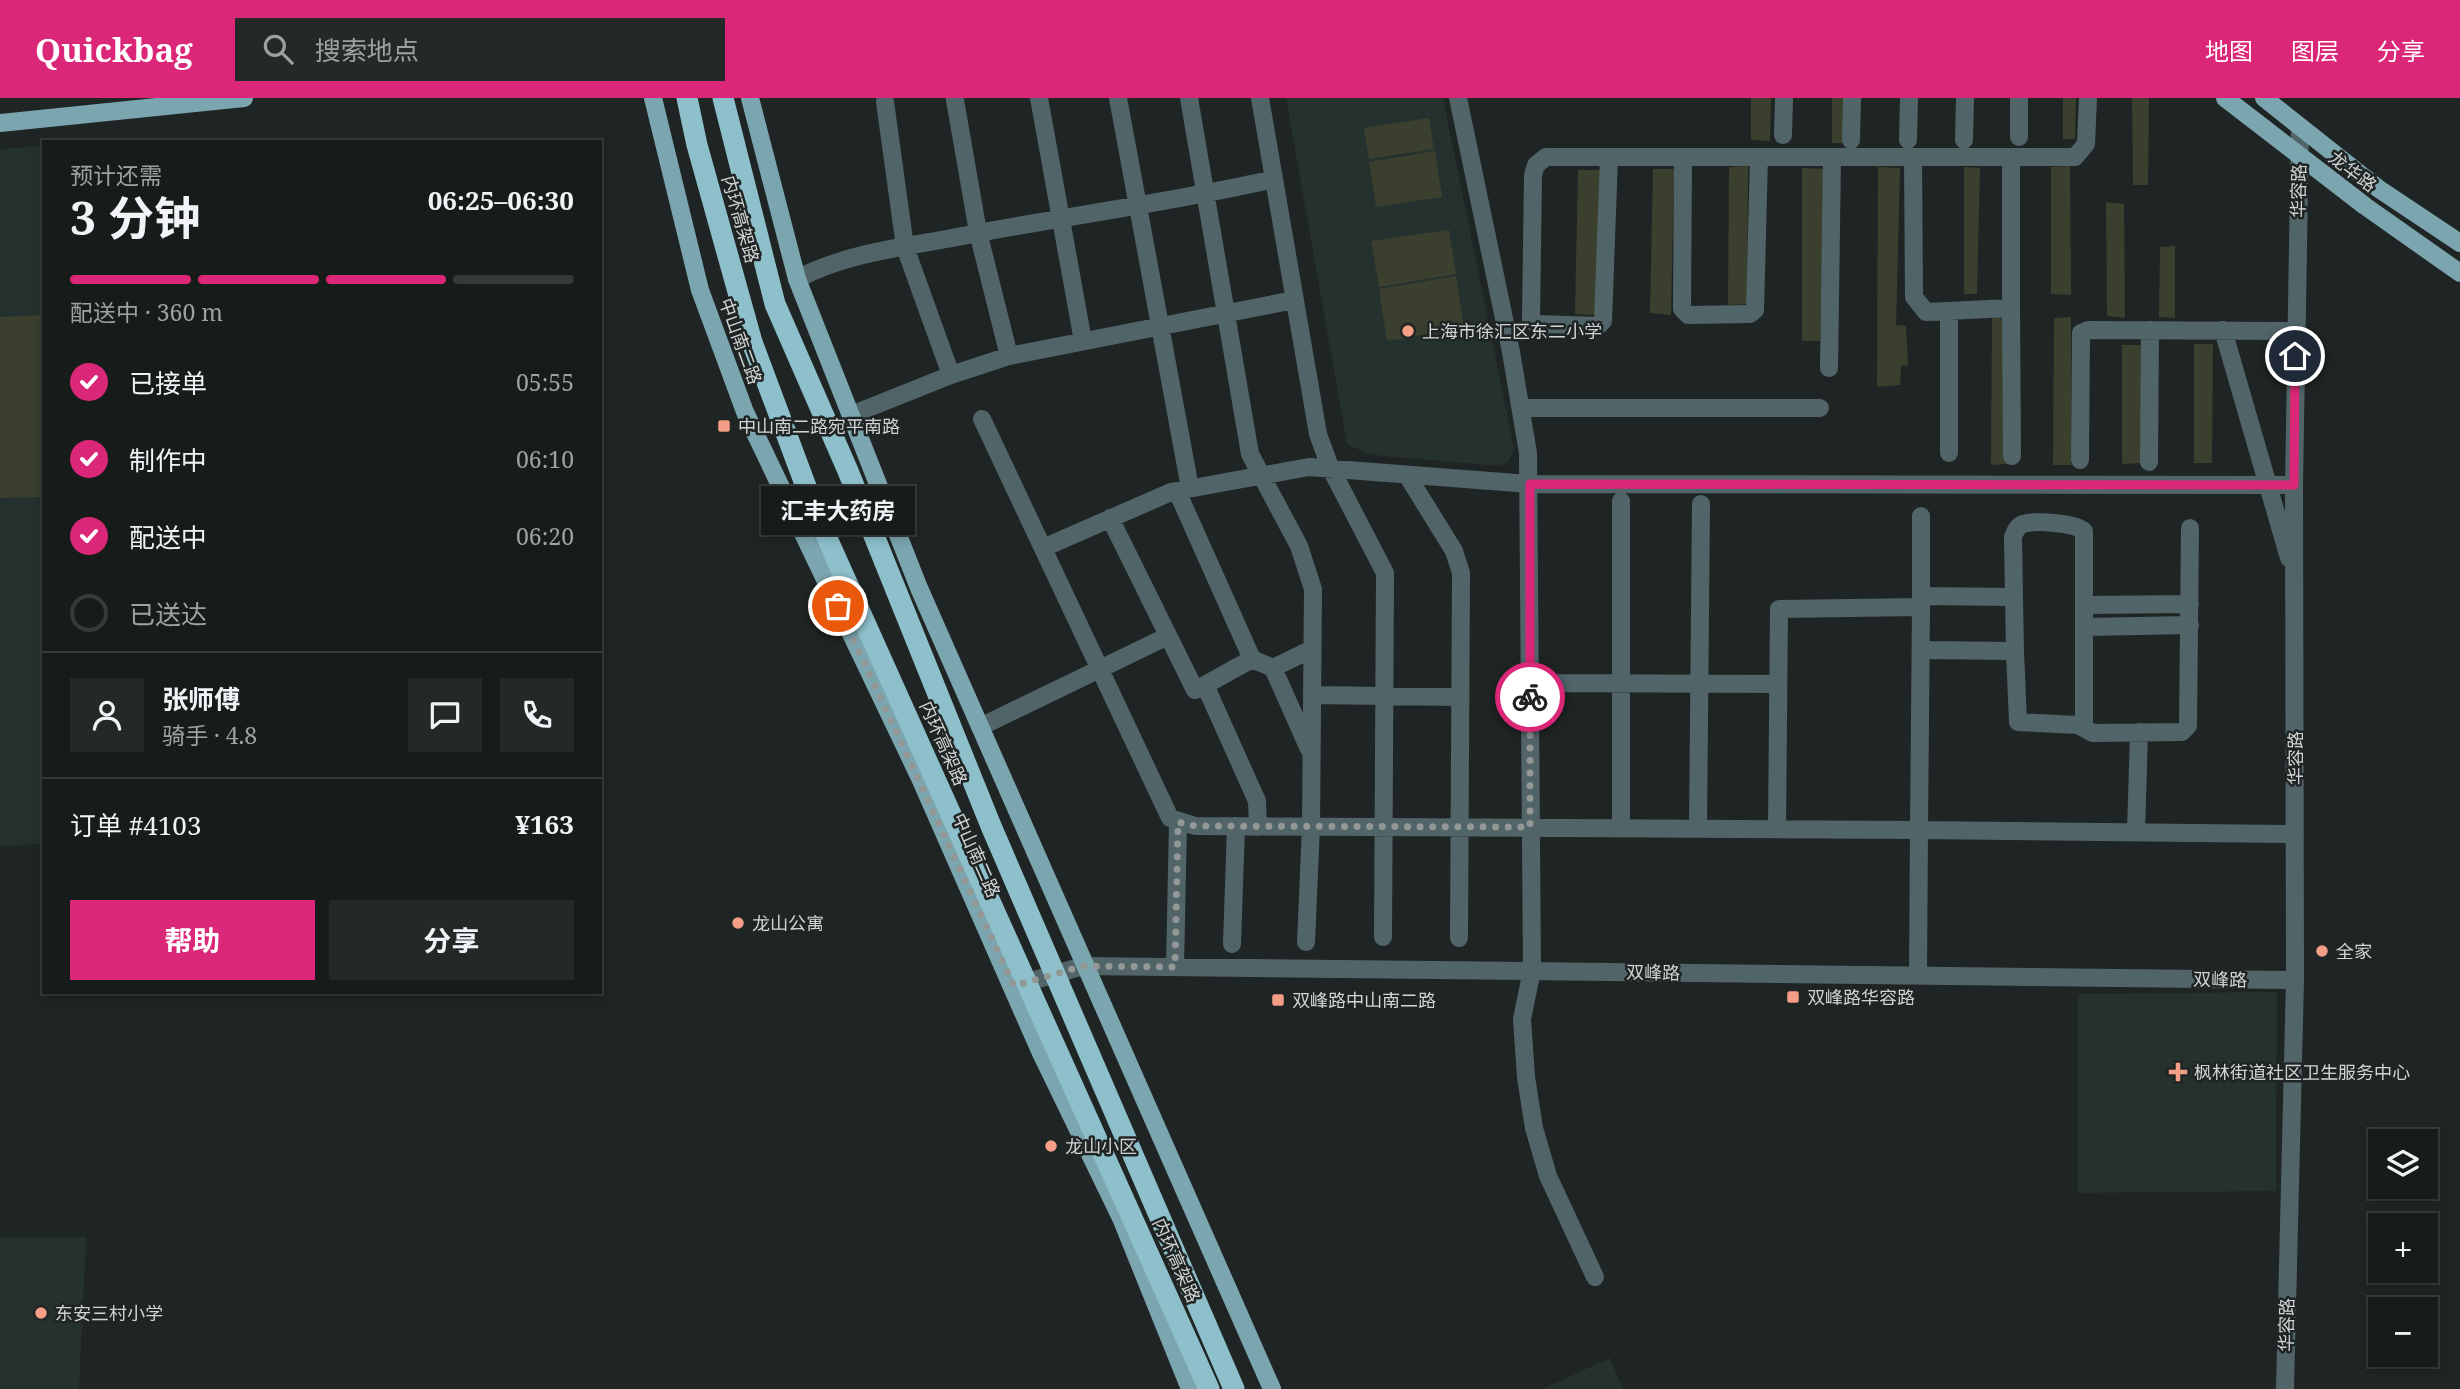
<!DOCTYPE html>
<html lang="zh">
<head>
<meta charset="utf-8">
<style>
	:root { --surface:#171c1b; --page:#242928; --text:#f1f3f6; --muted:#9ea1a3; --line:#363a3a; --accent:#db2777 }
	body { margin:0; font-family:"Noto Serif","Noto Sans SC",serif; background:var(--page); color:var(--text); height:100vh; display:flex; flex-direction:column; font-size:26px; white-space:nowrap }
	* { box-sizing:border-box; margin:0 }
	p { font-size:23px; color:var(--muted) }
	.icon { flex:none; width:38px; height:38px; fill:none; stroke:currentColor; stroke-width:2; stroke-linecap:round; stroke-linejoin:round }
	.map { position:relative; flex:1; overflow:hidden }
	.drawer { position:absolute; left:42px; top:42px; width:560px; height:854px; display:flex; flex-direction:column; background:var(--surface); border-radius:0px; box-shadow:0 4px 10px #0003,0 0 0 2px var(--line) }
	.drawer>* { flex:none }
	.controls { position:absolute; left:2368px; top:1031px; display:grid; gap:14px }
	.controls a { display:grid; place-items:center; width:70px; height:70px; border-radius:0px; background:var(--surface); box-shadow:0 4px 10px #0003,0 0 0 2px var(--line); font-size:35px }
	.pin { position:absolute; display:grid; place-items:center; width:60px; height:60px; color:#fff; margin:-30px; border:4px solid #fff; border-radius:50%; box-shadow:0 2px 7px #0007 }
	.courier { position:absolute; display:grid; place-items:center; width:70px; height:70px; margin:-35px; border:5px solid #db2777; border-radius:50%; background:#fff; color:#222; box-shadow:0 2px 9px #0007 }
	.bubble { position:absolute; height:49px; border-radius:0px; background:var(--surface); box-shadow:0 4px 10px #0003,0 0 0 2px var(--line); font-size:23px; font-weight:700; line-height:49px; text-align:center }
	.overview em { font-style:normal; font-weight:700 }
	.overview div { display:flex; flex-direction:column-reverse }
	.overview { display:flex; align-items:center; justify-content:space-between; height:119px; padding:0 28px }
	h1 { font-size:46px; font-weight:700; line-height:52px }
	.bar { display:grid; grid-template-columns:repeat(4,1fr); gap:10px 7px; align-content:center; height:84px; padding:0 28px }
	.bar i { height:9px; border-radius:5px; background:var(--line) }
	.bar .current { background:var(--accent) }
	.bar p { grid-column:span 4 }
	.line { display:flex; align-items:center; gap:18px; padding:0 28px; border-top:2px solid var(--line) }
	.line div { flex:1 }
	.round { display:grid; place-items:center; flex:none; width:74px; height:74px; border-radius:0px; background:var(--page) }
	ol { padding:0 28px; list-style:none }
	li { display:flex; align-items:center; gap:21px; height:77px }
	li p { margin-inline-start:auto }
	li .icon { padding:7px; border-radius:50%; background:var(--accent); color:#fff; stroke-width:4 }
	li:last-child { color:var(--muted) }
	li i { width:38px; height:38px; border:4px solid var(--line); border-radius:50% }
	.button { display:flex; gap:14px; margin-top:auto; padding:14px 28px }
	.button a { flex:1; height:80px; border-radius:0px; background:var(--accent); color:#fff; font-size:28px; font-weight:700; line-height:80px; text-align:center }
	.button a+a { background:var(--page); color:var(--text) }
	header { display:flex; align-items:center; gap:42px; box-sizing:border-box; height:98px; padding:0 35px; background:var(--accent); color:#fff }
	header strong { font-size:33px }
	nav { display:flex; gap:38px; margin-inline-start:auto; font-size:24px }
	.search { width:490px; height:63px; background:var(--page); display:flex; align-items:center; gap:18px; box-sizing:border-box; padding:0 24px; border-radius:0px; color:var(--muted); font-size:26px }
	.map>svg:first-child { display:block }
	.built { fill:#25312f }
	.green { fill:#3a402d }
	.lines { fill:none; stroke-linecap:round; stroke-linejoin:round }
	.minor { stroke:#516569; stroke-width:18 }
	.major { stroke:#7ca6af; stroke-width:18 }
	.highway-bridge { stroke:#8dc0cb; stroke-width:21 }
	.done { stroke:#939796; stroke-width:7; stroke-dasharray:0 12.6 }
	.route { stroke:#db2777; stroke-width:9 }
	.poi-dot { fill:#f49e88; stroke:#1f2524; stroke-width:2.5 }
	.labels { text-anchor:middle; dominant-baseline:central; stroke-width:5; stroke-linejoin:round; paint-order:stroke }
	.street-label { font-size:18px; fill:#d1d4d4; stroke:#1f2524 }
	.poi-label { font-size:18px; fill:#d1d4d4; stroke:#1f2524; text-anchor:start }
</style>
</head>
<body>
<header>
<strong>Quickbag</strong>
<div class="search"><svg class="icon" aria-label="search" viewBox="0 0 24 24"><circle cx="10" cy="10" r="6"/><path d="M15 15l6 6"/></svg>搜索地点</div>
<nav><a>地图</a><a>图层</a><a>分享</a></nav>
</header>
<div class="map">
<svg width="2460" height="1291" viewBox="0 0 2460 1291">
	<rect width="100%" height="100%" fill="#1f2524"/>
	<path class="built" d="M1286 0H1443L1514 351 1509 363 1500 368 1382 358 1364 354 1347 346Z
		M44 48V746L0 748V51Z
		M2277 894 2276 1093 2078 1095V896Z
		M0 1139H86L79 1291H0Z
		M1610 1260 1623 1291H1542Z"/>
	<path class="green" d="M1751 0H1771L1770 43 1751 42Z
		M1832 0H1845L1844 45H1832Z
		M2063 0H2076L2075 41H2063Z
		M2132 0H2149L2148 87H2133Z
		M1429 20 1434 51 1369 61 1364 30Z
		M1435 53 1442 99 1376 109 1369 64Z
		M1748 68 1747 206 1728 207 1729 69Z
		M2070 68 2071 197 2051 196V69Z
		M1878 69 1900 70 1896 227 1906 228 1908 268 1901 267 1900 287 1877 289Z
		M1964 69 1980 70 1977 196H1964Z
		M1802 70 1824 71 1820 243H1802Z
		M1653 71H1674L1671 217 1650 215Z
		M1578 72H1600L1595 217 1575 216Z
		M2106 104 2124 106 2125 220 2107 218Z
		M1449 132 1456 176 1379 189 1371 143Z
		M2175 148V220L2159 219 2160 149Z
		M1456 178 1464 230 1387 243 1379 191Z
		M44 217V399L0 400V219Z
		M2071 219V367H2053L2054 220Z
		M1992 220H2008L2007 366 1991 367Z
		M2194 246H2213L2212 365H2194Z
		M2122 247H2143L2141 365 2122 366Z"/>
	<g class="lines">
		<path class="minor" d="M1039 0 1083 243
			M1118 0 1190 390
			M1189 0 1250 356 1299 448 1313 491 1311 729 1306 844
			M1260 0 1318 336 1330 369 1385 475 1383 839
			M1458 0 1511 254 1528 355 1532 872 1522 921 1526 979 1534 1030 1548 1078 1595 1179
			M2019 0V39
			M955 2 978 134 1009 258
			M885 4 905 149 951 277
			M1783 37 1784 0
			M1851 42 1852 0
			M1908 42 1909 0
			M1964 42 1965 0
			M1609 59 1603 223 1598 228 1536 226 1531 221 1533 77 1536 67 1546 59H2075L2086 46 2088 0
			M1683 59 1682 211 1688 217 1750 216 1755 212 1759 59
			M1913 59 1914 199 1926 214 2011 210V59
			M797 181C842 157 896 150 947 141 1056 119 1165 106 1274 81
			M2011 210 2012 358
			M1949 213V355
			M2223 232 2289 460
			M1829 270 1832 59
			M1521 310H1820
			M851 317 951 277 1009 258 1294 202
			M982 321 1170 720 1195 728 1919 732 1918 877
			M2080 362 2081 235 2088 232 2296 233
			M2149 364 2150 232
			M1407 377 1454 453 1461 475 1459 840
			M1177 393 1252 561 1205 587
			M1621 403V730
			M1110 420 1195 592 1205 587 1257 703 1258 729
			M1043 450 1171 394 1309 369 1530 386 2294 387
			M2014 499 2013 439C2015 434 2017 428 2023 426 2035 422 2075 425 2084 433V623L2078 627 2018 624 2015 553
			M2085 507 2190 506
			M1921 509V418
			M2086 529 2190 527
			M1921 552 2015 553 2014 499 1921 498
			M1252 561 1273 570 1309 651
			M1273 570 1312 551
			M1530 585 1778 586
			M1312 597 1460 599
			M2078 627 2093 635 2182 634 2188 628 2190 430
			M980 629 1168 538
			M1698 730 1701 406
			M1777 731 1779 511 1921 509 1919 732 2295 736
			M2136 734 2139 634
			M1232 846 1236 728
			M1175 869 1178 724
			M1014 888 1083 868 2295 882
			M2285 1291 2295 882 2294 387 2300 29"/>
		<path class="major" d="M653 0 700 192 745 314 919 678 1040 953 1121 1120 1190 1291
			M750 0 797 181 919 490 1272 1291
			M2225 0 2365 108 2460 175
			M2264 0 2379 91 2460 145
			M0 25 244 0"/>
		<path class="highway-bridge" d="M687 0 697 47 752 244 817 418 1209 1291
			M723 0 775 206 848 373 991 728 1234 1291"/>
	</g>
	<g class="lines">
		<path class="done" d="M838 508 1014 888 1083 868 1175 869 1178 724 1195 728 1530 729V599"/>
		<path class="route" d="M1530 599V386L2294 387 2295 258"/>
	</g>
	<g class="poi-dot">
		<circle cx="1408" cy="233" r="7"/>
		<rect x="717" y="321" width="14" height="14" rx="3.5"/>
		<circle cx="738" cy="825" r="7"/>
		<circle cx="2322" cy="853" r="7"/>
		<rect x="1786" y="892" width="14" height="14" rx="3.5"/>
		<rect x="1271" y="895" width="14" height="14" rx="3.5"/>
		<path d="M2174.5 963.5h7v7h7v7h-7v7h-7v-7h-7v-7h7z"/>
		<circle cx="1051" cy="1048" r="7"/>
		<circle cx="41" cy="1215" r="7"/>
	</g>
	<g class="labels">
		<g class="street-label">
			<text transform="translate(2353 73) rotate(37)">龙华路</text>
			<text transform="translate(2298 93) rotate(-89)">华容路</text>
			<text transform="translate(741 121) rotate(74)">内环高架路</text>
			<text transform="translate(741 243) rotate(70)">中山南二路</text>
			<text transform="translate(944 645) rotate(66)">内环高架路</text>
			<text transform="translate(2295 660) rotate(-90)">华容路</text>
			<text transform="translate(977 757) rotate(66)">中山南二路</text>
			<text transform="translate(1653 874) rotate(1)">双峰路</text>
			<text transform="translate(2220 881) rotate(1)">双峰路</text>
			<text transform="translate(1177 1162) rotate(66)">内环高架路</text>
			<text transform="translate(2286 1227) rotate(-89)">华容路</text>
		</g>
		<g class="poi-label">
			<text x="1422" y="233">上海市徐汇区东二小学</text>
			<text x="738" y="328">中山南二路宛平南路</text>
			<text x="752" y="825">龙山公寓</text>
			<text x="2336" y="853">全家</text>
			<text x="1807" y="899">双峰路华容路</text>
			<text x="1292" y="902">双峰路中山南二路</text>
			<text x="2194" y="974">枫林街道社区卫生服务中心</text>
			<text x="1065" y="1048">龙山小区</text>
			<text x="55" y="1215">东安三村小学</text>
		</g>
	</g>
</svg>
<div class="controls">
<a><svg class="icon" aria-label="layers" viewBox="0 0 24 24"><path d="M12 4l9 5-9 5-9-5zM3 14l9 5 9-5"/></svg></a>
<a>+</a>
<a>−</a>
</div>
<div class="pin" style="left:838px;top:508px;background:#ea580c"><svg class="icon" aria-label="bag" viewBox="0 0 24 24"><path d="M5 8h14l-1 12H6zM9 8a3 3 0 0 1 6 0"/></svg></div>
<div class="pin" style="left:2295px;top:258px;background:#1f2937"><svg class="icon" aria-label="home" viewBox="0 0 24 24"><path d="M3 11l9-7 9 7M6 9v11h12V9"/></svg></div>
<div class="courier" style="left:1530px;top:599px"><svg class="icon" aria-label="bike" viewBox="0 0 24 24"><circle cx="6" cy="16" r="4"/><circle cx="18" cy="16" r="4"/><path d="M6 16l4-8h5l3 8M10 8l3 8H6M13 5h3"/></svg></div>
<div class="bubble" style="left:761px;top:388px;width:154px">汇丰大药房</div>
<section class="drawer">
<div class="overview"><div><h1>3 分钟</h1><p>预计还需</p></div><em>06:25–06:30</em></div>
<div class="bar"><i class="current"></i><i class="current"></i><i class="current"></i><i></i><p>配送中 · 360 m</p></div>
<ol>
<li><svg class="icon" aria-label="check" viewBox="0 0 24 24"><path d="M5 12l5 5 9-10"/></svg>已接单<p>05:55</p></li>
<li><svg class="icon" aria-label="check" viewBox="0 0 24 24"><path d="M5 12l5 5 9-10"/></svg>制作中<p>06:10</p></li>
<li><svg class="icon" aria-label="check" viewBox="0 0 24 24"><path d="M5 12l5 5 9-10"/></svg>配送中<p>06:20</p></li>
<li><i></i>已送达</li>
</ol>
<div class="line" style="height:126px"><a class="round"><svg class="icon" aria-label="person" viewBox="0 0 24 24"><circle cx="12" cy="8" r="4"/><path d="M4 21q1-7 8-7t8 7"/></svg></a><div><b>张师傅</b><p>骑手 · 4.8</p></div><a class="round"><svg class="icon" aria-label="chat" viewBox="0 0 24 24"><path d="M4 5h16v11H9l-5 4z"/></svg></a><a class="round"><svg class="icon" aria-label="phone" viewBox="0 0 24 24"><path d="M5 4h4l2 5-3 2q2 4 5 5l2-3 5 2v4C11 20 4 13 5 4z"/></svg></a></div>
<div class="line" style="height:91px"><div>订单 #4103</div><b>¥163</b></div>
<div class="button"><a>帮助</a><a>分享</a></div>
</section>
</div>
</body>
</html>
